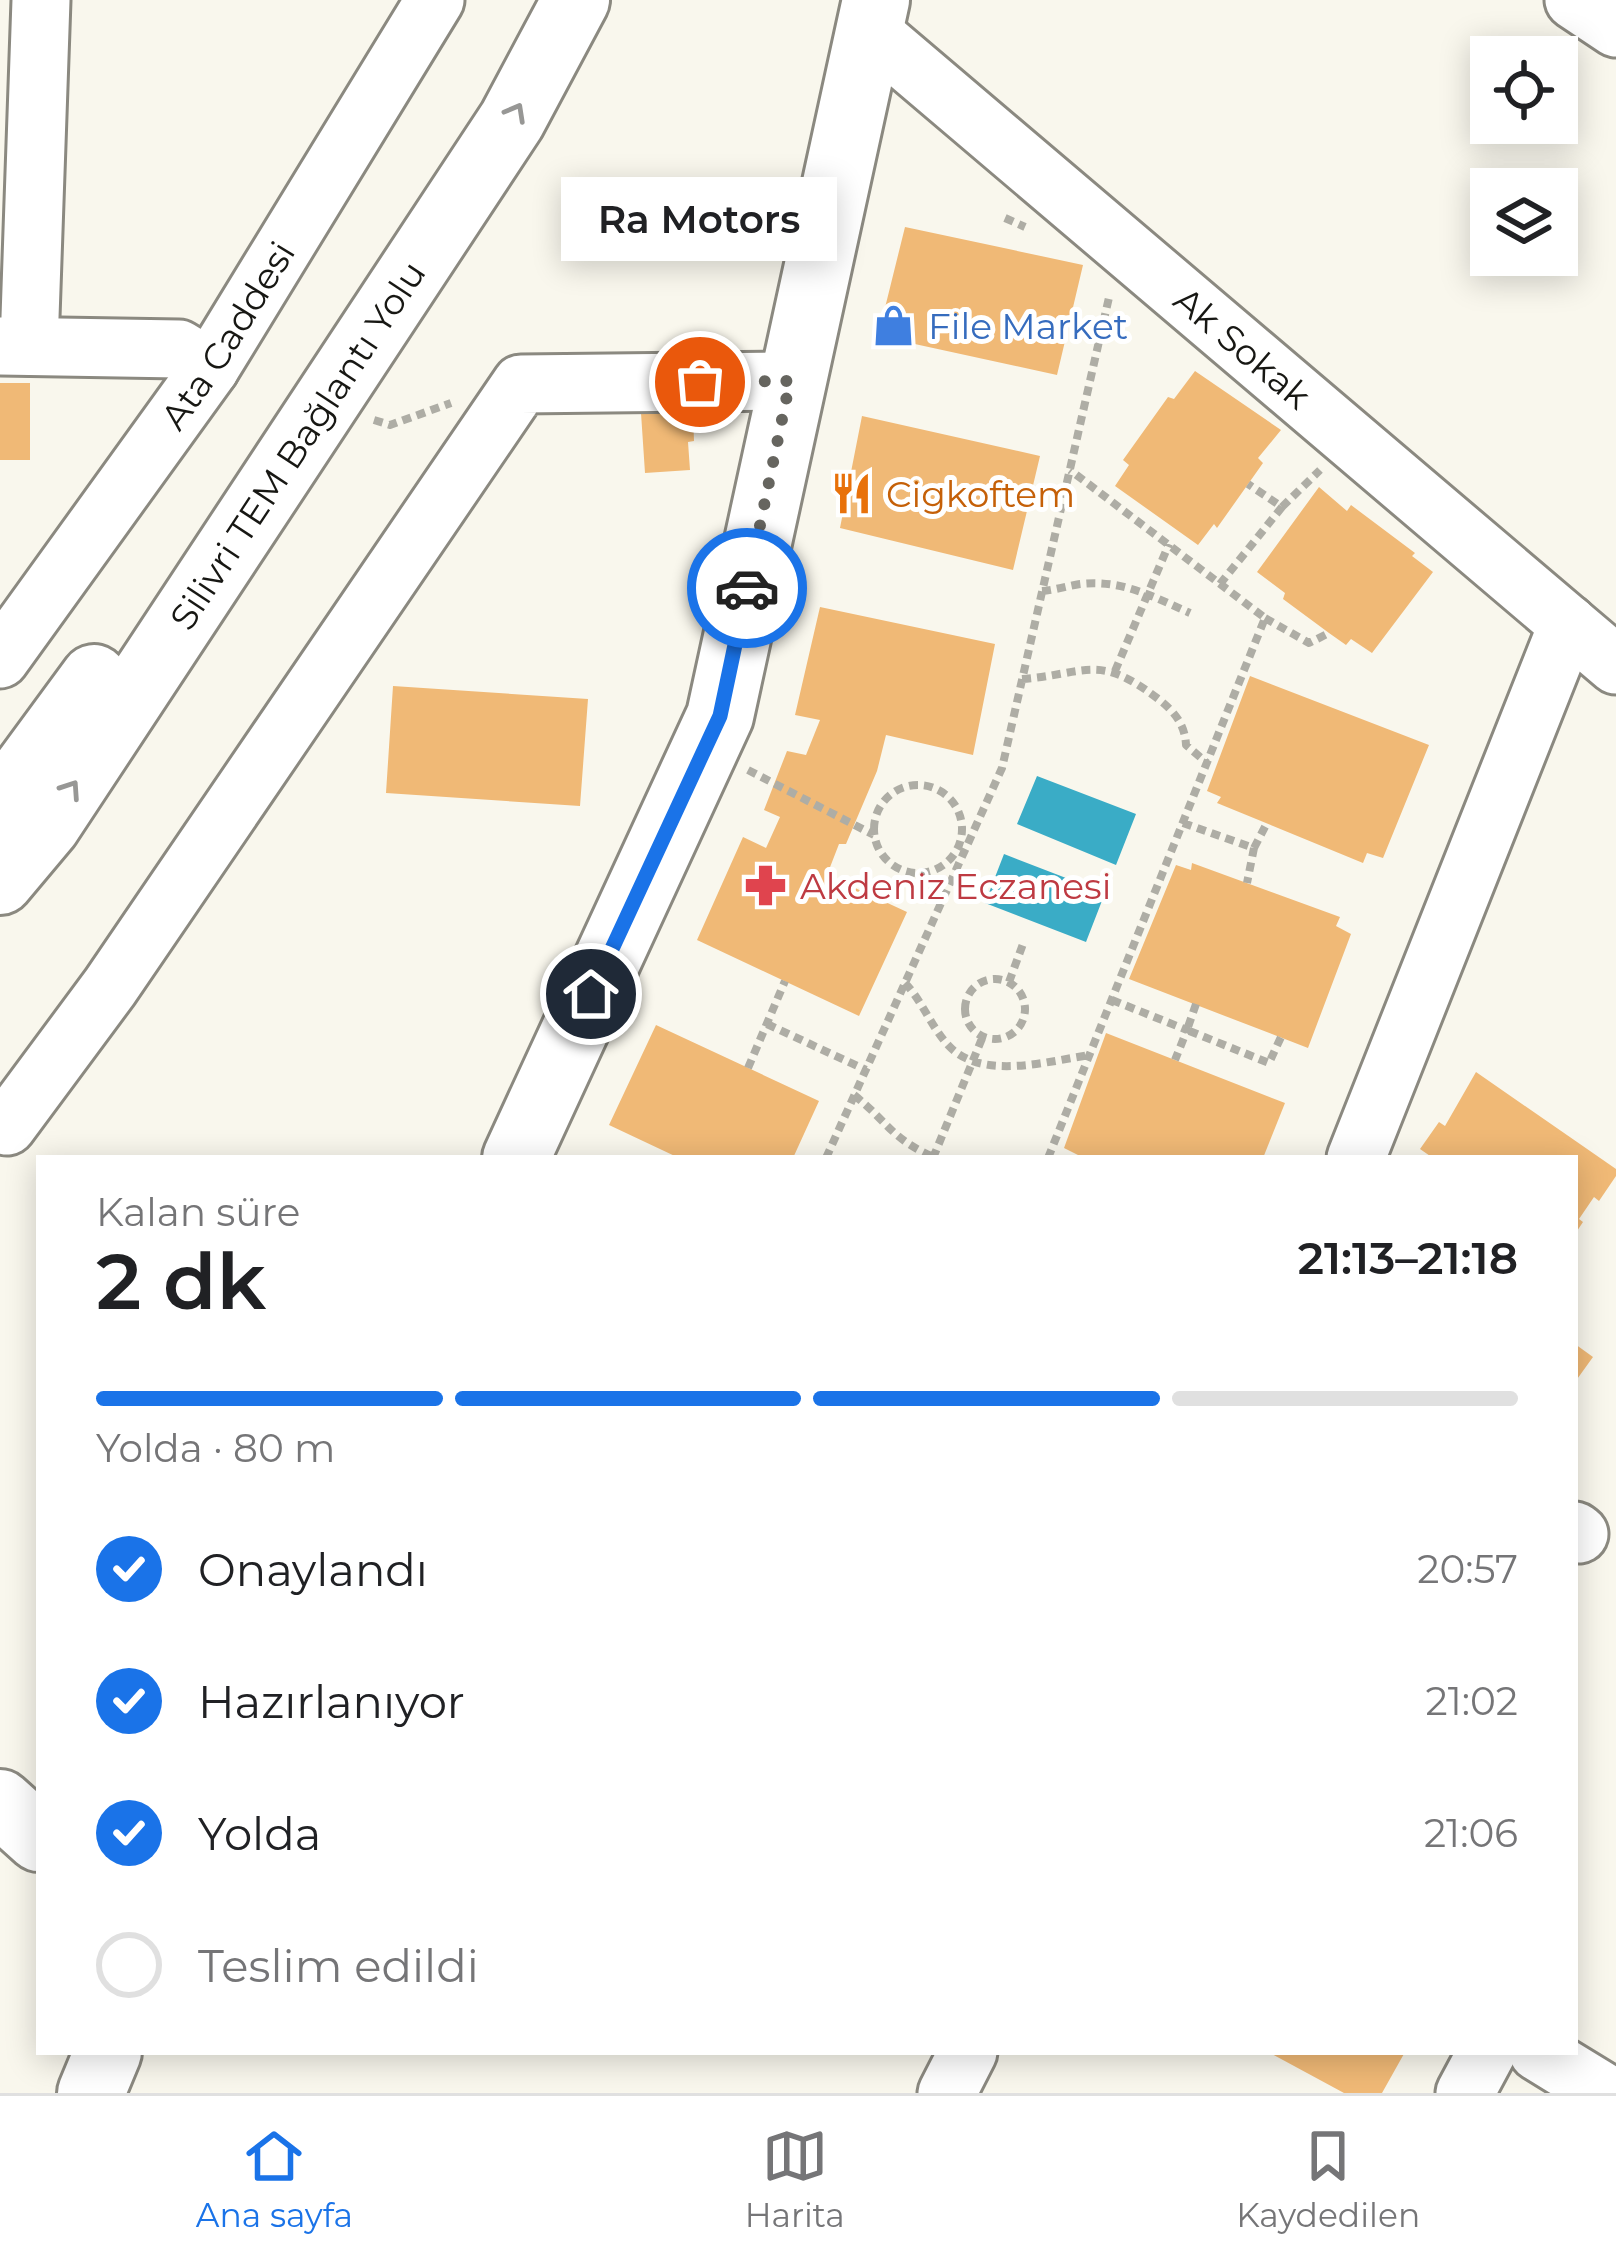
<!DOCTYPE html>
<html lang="tr">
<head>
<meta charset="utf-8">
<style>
	:root { --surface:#fff; --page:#f2f2f2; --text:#202124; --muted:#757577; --line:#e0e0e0; --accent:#1a73e8 }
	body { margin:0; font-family:Montserrat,sans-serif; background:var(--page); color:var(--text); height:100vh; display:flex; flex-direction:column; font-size:45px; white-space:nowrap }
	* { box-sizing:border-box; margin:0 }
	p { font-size:39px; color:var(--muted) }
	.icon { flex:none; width:66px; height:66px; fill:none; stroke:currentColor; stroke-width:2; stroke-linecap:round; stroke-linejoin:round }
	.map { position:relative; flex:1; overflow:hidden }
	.drawer { position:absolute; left:36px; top:1155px; width:1542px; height:900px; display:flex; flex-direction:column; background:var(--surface); border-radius:0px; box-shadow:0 6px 30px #0003 }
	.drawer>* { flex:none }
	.buttons { position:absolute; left:1470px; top:36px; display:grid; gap:24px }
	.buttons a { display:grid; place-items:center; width:108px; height:108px; border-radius:0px; background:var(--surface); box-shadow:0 6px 30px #0003; font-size:60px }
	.pin { position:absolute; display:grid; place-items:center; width:102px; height:102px; color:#fff; margin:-51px; border:6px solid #fff; border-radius:50%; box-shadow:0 3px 12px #0007 }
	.courier { position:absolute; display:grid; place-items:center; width:120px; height:120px; margin:-60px; border:9px solid #1a73e8; border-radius:50%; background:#fff; color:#222; box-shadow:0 3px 15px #0007 }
	.bubble { position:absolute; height:84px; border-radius:0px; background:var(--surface); box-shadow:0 6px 30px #0003; font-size:39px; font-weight:600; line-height:84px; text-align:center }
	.summary em { font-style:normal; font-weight:600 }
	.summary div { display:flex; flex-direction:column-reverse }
	.summary { display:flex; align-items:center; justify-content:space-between; height:204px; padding:0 60px }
	h1 { font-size:78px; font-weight:600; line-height:90px }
	.bar { display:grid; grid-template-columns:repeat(4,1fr); gap:18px 12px; align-content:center; height:144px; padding:0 60px }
	.bar i { height:15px; border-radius:9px; background:var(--line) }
	.bar .active { background:var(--accent) }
	.bar p { grid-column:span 4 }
	ol { padding:0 60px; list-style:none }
	li { display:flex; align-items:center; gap:36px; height:132px }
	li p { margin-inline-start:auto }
	li .icon { padding:12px; border-radius:50%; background:var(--accent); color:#fff; stroke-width:4 }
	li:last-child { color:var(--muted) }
	li i { width:66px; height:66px; border:6px solid var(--line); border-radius:50% }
	.tab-bar { display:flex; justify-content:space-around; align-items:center; height:168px; border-top:3px solid var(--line); background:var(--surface); font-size:33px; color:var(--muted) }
	.tab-bar a { display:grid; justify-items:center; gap:6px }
	.tab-bar .active { color:var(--accent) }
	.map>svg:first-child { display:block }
	.water { fill:#3aacc6 }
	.building { fill:#f0b976 }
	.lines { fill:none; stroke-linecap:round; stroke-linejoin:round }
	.minor-casing { stroke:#8b8980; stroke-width:63 }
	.major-casing { stroke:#8b8980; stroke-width:72 }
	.highway-casing { stroke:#8b8980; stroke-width:72 }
	.path { stroke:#aeada5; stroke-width:8; stroke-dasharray:9 6; stroke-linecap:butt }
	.minor { stroke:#fff; stroke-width:57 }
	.major { stroke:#fff; stroke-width:66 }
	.highway { stroke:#fff; stroke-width:66 }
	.oneway { stroke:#979795 }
	.done { stroke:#66655f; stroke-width:12; stroke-dasharray:0 21.6 }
	.route { stroke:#1a73e8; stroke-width:15 }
	.labels { text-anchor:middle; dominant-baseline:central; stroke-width:10; stroke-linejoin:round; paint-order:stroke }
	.shop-label { font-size:36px; fill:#366cbe; stroke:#fff; text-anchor:start }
	.street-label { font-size:36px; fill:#171713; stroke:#fff }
	.food-label { font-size:36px; fill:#c56008; stroke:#fff; text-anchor:start }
	.health-label { font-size:36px; fill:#be3a42; stroke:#fff; text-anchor:start }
</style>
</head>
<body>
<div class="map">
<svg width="1616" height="2093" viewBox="0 0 1616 2093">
	<rect width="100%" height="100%" fill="#f9f7ed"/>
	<path class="water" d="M1037 776 1136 814 1116 865 1017 824Z
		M1004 854 1105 893 1086 942 985 903Z"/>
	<path class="building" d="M905 227 1083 265 1057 375 878 336Z
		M1195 371 1281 430 1258 458 1263 463 1217 528 1214 524 1198 545 1115 486 1129 465 1123 460 1168 397 1174 399Z
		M0 383H30V460H0Z
		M686 410 693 413 694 441 688 442 690 470 645 473 641 413Z
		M862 416 1040 456 1013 570 840 528Z
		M1319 487 1347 511 1351 505 1415 553 1412 556 1433 572 1372 653 1351 639 1346 645 1329 633 1283 599 1285 593 1257 572Z
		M820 607 995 644 973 755 886 735 877 771 846 844H839L827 875 907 912 859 1016 697 940 743 837 766 848 780 817 764 810 787 751 806 755 820 720 795 715Z
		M1250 676 1429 745 1383 858 1367 853 1363 863 1217 803 1221 797 1207 791Z
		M393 686 588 699 580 806 386 793Z
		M1192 863 1340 917 1336 926 1351 934 1308 1048 1129 979 1176 865 1191 870Z
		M656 1025 819 1101 793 1158H679L609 1125Z
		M1106 1033 1285 1103 1263 1158H1076L1078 1155 1064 1148Z
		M1476 1072 1616 1169V1176L1599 1201 1594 1197 1579 1219 1583 1222 1575 1234V1158H1433L1420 1149 1439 1122 1445 1126Z
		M1575 1344 1593 1357 1575 1382Z
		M1268 2052H1405L1382 2093H1344Z"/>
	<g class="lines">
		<defs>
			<g id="minor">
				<path d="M1574 0 1616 28"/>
				<path id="s1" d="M870 31 1616 665"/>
				<path d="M0 346 179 349 210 368"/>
				<path d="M29 346 41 0"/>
				<path id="s2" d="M0 659 210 368 435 0"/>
				<path d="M7 1126 110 987 521 384 790 381"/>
				<path d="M1356 1158 1568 624"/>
				<path d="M1575 1531 1579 1534"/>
				<path d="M1538 2052 1605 2093"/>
				<path d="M947 2093 968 2052"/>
				<path d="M1465 2093 1487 2052"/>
			</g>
			<path id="major" d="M516 1158 720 716 876 0
				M0 1803 39 1838
				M91 2093 108 2052"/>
			<g id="highway">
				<path d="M0 806 94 678"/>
				<path id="s3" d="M0 881 47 825 512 120 576 0"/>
			</g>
		</defs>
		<use href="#minor" class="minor-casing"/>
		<use href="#major" class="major-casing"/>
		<use href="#highway" class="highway-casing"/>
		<path class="path" d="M1005 218 1025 227
			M374 420 390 425 451 403
			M1282 507 1320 470
			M1220 584 1282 507 1248 484
			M1042 591C1055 590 1067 586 1080 584 1121 579 1154 597 1190 613
			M1265 618 1309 643 1329 633
			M1115 671 1169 544
			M1022 679C1087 674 1098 653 1157 698 1174 711 1185 724 1186 745L1207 763
			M748 770 874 835
			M874 829a44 44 0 1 1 88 0a44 44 0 1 1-88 0Z
			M1183 823 1254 848 1247 883
			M1254 848 1267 823
			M965 1009a30 30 0 1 1 60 0a30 30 0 1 1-60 0Z
			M1009 982 1023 944
			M905 983C923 1002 931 1027 949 1046 982 1081 1048 1061 1090 1055
			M1112 1000 1187 1030 1175 1060
			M1196 1004 1187 1030 1269 1063 1281 1037
			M767 1024 866 1070
			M748 1068 785 981
			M854 1095C888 1122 892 1140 936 1158
			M826 1158 1002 768 1110 293
			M933 1158 983 1036
			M1048 1158 1265 618 1070 470"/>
		<use href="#minor" class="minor"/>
		<use href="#major" class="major"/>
		<use href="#highway" class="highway"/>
	</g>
	<defs><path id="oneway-chevron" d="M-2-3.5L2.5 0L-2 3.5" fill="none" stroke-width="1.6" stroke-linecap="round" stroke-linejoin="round" transform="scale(3)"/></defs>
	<g class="oneway">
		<use href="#oneway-chevron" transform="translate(516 112) rotate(-61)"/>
		<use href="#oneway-chevron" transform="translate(71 789) rotate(-56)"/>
	</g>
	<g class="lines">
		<path class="done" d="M700 382 790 381 747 588"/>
		<path class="route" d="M591 994 720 716 747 588"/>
	</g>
	<defs>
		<symbol id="shop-bare" viewBox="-9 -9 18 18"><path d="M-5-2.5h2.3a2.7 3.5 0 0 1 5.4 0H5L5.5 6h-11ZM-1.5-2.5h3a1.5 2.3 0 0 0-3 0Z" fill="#3f7fe0" stroke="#fff" stroke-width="2.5" paint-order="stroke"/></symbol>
		<symbol id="restaurant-bare" viewBox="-9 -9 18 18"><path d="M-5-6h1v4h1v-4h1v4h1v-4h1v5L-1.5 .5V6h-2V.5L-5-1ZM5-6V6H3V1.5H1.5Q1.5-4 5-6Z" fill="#e8710a" stroke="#fff" stroke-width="2.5" paint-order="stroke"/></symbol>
		<symbol id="pharmacy-bare" viewBox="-9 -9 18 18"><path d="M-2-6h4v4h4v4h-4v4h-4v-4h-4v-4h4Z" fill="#e0444e" stroke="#fff" stroke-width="2.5" paint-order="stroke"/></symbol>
	</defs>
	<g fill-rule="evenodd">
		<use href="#shop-bare" x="864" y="296" width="59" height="59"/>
		<use href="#restaurant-bare" x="822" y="464" width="59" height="59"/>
		<use href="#pharmacy-bare" x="736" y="856" width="59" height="59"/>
	</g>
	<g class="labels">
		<g class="shop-label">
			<text x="928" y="326">File Market</text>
		</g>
		<g class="street-label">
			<text stroke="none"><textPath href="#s2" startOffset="396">Ata Caddesi</textPath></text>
			<text stroke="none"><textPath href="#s1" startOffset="489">Ak Sokak</textPath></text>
			<text stroke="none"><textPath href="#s3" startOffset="528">Silivri TEM Bağlantı Yolu</textPath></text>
		</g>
		<g class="food-label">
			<text x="886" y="494">Cigkoftem</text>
		</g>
		<g class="health-label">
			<text x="800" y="886">Akdeniz Eczanesi</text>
		</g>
	</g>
</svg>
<div class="buttons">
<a><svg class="icon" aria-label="locate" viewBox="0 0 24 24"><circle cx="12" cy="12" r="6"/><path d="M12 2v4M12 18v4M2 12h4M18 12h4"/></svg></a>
<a><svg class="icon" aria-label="layers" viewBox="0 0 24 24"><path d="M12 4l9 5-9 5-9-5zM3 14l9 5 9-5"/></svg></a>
</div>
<div class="pin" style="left:700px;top:382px;background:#ea580c"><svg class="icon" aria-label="bag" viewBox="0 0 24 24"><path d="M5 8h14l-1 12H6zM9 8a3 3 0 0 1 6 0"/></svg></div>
<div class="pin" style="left:591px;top:994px;background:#1f2937"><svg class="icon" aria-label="home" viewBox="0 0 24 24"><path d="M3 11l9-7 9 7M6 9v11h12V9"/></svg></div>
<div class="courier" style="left:747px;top:588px"><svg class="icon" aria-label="car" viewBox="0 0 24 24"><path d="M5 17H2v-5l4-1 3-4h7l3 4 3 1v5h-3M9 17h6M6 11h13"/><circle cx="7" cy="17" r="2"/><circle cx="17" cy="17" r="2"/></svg></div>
<div class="bubble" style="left:561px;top:177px;width:276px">Ra Motors</div>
<section class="drawer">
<div class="summary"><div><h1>2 dk</h1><p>Kalan süre</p></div><em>21:13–21:18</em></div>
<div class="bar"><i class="active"></i><i class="active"></i><i class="active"></i><i></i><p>Yolda · 80 m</p></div>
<ol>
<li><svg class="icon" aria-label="check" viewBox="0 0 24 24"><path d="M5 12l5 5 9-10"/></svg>Onaylandı<p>20:57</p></li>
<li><svg class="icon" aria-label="check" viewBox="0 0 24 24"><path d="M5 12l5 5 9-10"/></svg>Hazırlanıyor<p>21:02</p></li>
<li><svg class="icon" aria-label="check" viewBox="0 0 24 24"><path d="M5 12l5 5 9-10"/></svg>Yolda<p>21:06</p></li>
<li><i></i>Teslim edildi</li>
</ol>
</section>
</div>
<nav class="tab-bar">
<a class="active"><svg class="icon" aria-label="home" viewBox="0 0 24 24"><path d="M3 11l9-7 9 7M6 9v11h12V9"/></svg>Ana sayfa</a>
<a><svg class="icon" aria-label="map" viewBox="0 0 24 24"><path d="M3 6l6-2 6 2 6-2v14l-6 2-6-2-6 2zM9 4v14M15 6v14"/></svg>Harita</a>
<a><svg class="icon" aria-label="saved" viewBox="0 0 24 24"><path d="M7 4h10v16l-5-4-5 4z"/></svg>Kaydedilen</a>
</nav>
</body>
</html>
